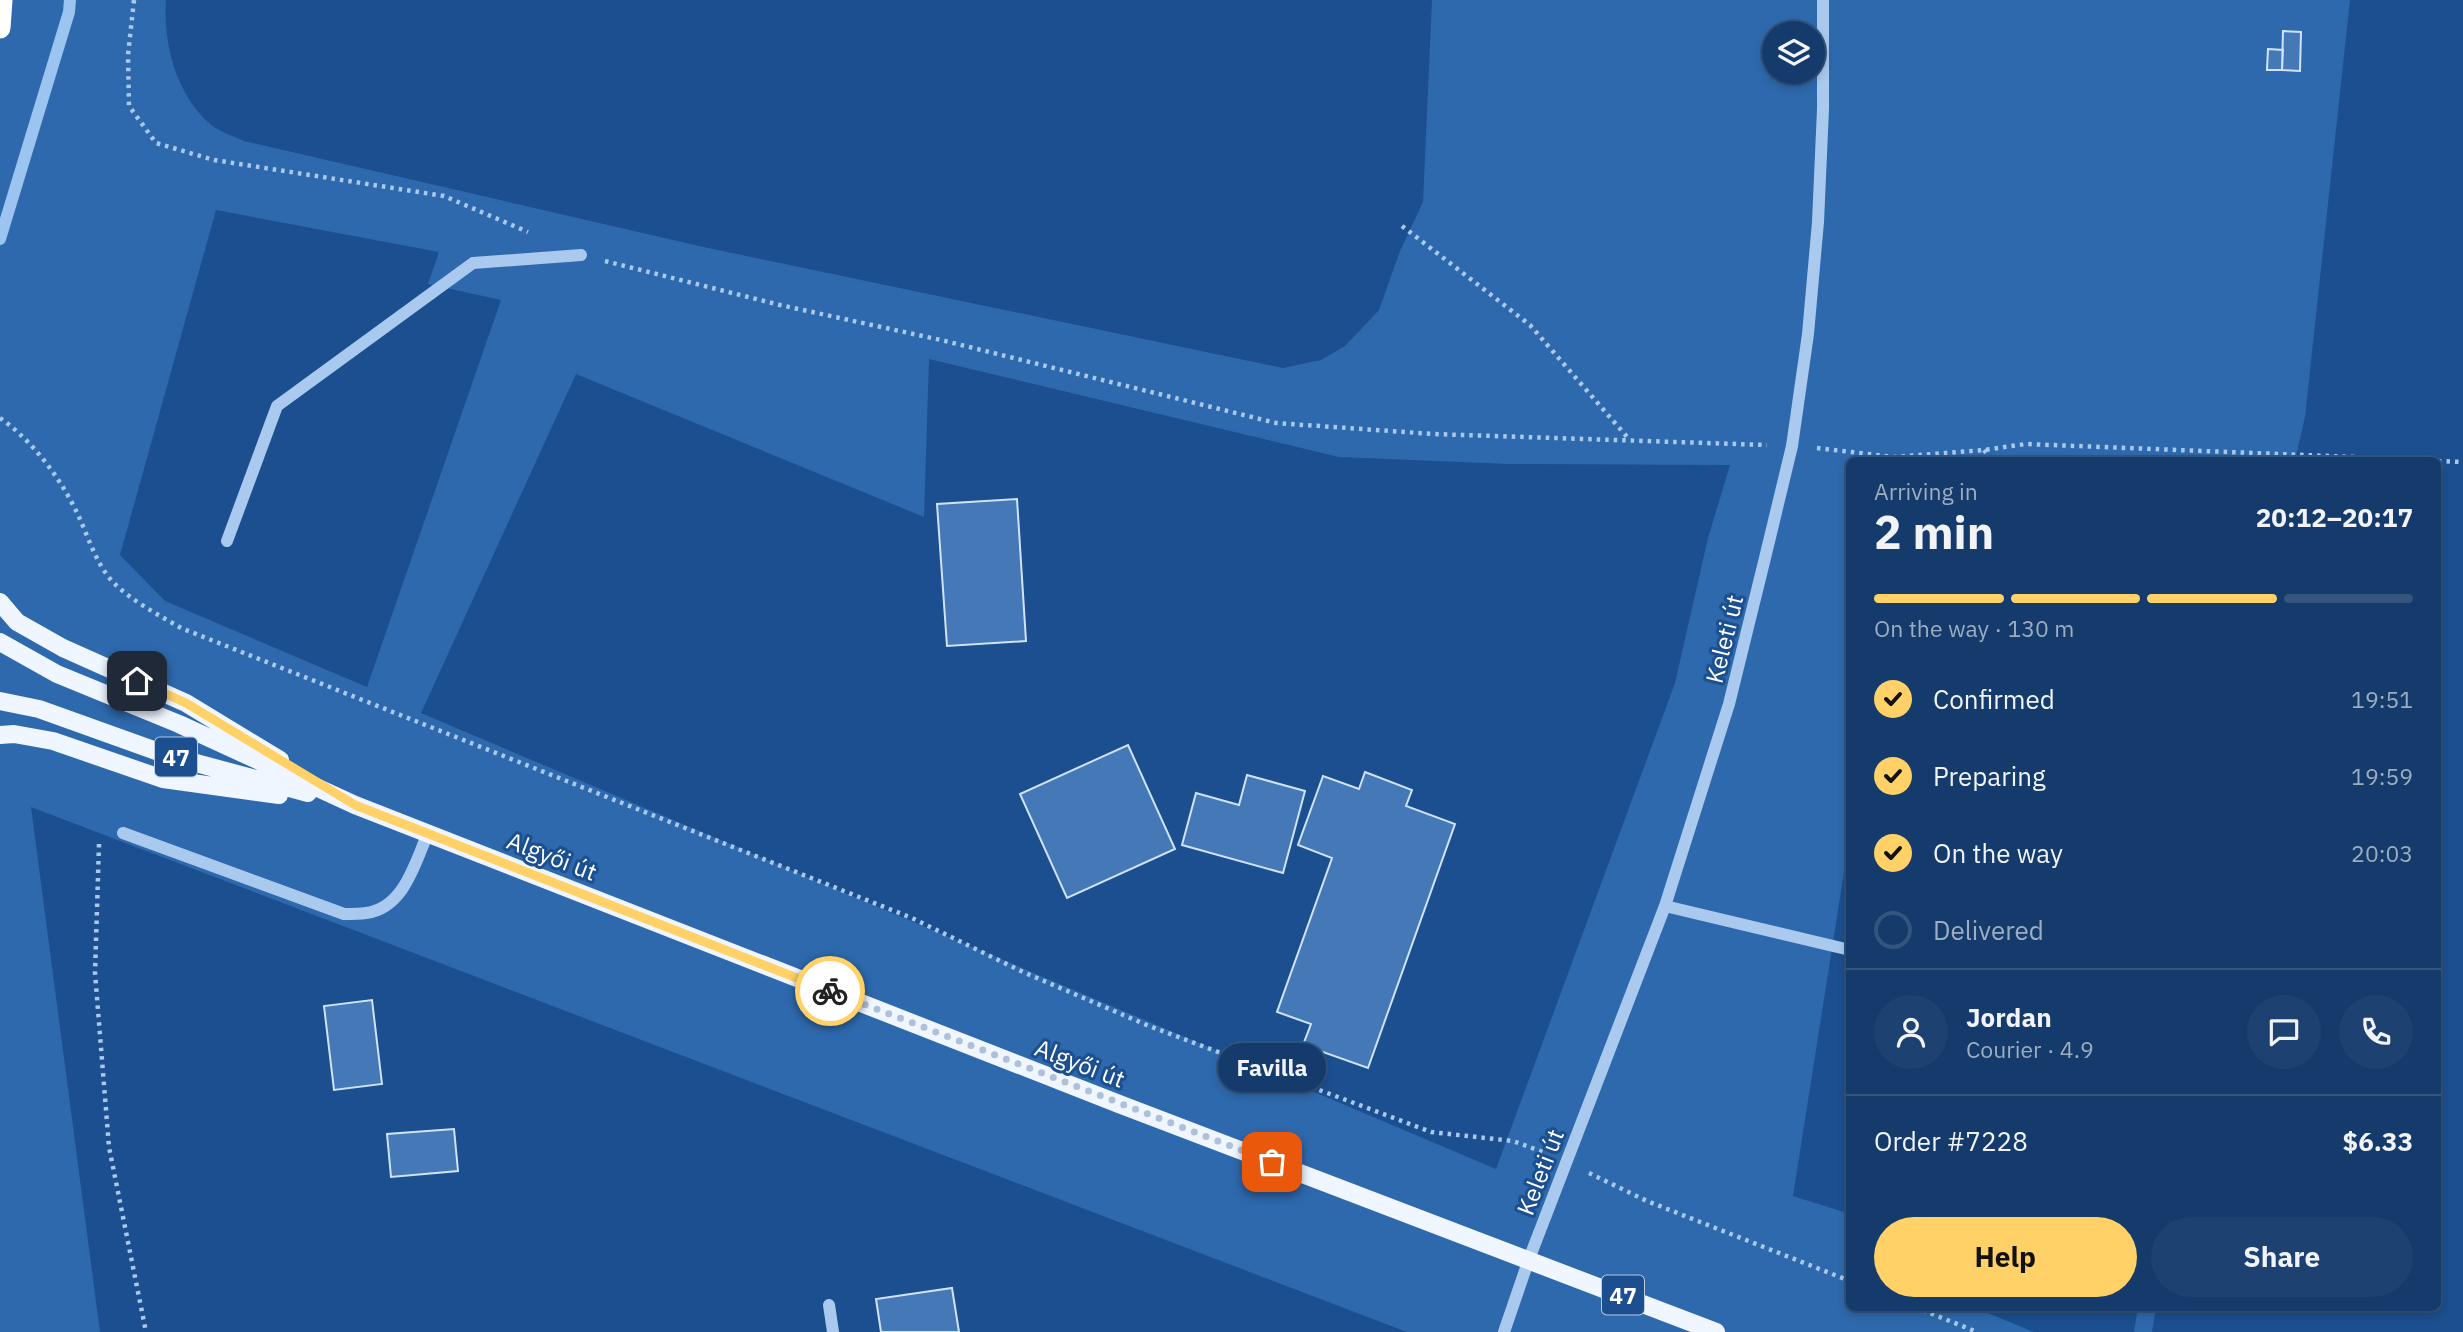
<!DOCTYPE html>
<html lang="en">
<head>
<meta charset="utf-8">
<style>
	:root { --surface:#143b6b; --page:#1d4271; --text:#f1f3f6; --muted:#9dadc1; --line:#33557e; --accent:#ffd166 }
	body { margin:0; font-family:"IBM Plex Sans",sans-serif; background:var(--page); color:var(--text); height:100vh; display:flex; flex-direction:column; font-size:26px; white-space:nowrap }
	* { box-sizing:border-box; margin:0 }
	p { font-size:23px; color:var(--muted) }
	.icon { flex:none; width:38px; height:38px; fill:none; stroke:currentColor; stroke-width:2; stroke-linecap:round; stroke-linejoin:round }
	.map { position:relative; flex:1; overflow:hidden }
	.details { position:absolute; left:1846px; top:457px; width:595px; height:854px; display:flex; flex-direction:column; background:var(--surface); border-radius:10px; box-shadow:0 4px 10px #0003,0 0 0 2px var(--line) }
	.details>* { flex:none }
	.controls { position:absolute; left:1762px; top:21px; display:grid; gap:14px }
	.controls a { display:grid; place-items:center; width:63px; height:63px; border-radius:50%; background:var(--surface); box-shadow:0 4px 10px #0003,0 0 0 2px var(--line); font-size:35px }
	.pin { position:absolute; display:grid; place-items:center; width:60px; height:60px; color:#fff; margin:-30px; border-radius:14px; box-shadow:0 4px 10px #0006 }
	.courier { position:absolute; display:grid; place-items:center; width:70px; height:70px; margin:-35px; border:5px solid #ffd166; border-radius:50%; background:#fff; color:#222; box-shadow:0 2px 9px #0007 }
	.bubble { position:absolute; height:49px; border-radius:24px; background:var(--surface); box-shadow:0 4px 10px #0003,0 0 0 2px var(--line); font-size:23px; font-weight:700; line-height:49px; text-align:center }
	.summary em { font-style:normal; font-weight:700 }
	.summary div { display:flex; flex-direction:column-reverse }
	.summary { display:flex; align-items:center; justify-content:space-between; height:119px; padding:0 28px }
	h1 { font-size:46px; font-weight:700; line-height:52px }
	.bar { display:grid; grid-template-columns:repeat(4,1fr); gap:10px 7px; align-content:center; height:84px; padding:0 28px }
	.bar i { height:9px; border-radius:5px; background:var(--line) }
	.bar .current { background:var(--accent) }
	.bar p { grid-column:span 4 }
	.line { display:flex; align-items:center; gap:18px; padding:0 28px; border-top:2px solid var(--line) }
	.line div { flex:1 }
	.round { display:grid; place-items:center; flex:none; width:74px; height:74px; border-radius:37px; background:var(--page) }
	ol { padding:0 28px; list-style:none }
	li { display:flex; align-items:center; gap:21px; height:77px }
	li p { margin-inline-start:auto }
	li .icon { padding:7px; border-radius:50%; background:var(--accent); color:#111; stroke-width:4 }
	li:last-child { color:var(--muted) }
	li i { width:38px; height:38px; border:4px solid var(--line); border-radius:50% }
	.primary-button { display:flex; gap:14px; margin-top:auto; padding:14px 28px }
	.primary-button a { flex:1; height:80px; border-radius:42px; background:var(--accent); color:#111; font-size:28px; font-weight:700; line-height:80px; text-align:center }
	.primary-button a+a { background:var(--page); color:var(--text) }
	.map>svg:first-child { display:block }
	.green { fill:#2e69ad; fill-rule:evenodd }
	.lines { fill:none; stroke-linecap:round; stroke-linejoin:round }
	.stream { stroke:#9cc4f0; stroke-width:12 }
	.building { fill:#4478b7; stroke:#cfe3fa; stroke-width:2 }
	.path { stroke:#a9c9ee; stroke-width:4.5; stroke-dasharray:3.5 5; stroke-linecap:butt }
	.minor { stroke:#a9c9ee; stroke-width:12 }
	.major { stroke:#f0f6ff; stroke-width:18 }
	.highway { stroke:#fff; stroke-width:21 }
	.done { stroke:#afc1d8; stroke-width:7; stroke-dasharray:0 12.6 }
	.route { stroke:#ffd166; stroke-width:9 }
	.labels { text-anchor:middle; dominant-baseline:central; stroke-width:6; stroke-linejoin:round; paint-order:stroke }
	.shield { fill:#1b4f8f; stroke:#bbcadd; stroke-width:2 }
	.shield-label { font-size:23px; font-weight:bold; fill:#fff }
	.street-label { font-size:24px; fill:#fff; stroke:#1b4f8f }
</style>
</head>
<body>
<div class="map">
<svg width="2463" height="1332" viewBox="0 0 2463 1332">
	<rect width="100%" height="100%" fill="#1b4f8f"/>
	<path class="green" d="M0 0H166C163 44 176 94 210 124 219 132 234 136 244 141L708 248 1283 368 1321 360 1345 346 1379 310 1400 251 1423 202 1432 0H2350L2305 417 2295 460H1850V834L1793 1196 1850 1214V1307H1973L2034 1332H1407L31 807 100 1332H0ZM1774 33H1813V72H1774ZM216 210 439 252 428 284 501 300 367 687 165 601 120 555ZM929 359 1339 457 1509 464 1730 465 1708 538 1675 683 1496 1169 421 713 576 374 924 517Z
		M2138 1307H2156L2152 1332H2134Z"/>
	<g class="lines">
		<path class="stream" d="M0 239 69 12 70 0"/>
	</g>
	<path class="building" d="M2283 31 2301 32 2300 71 2282 70Z
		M2268 49 2283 50 2282 70H2267Z
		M1017 499 1026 641 947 646 937 504Z
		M1128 745 1175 849 1067 898 1020 794Z
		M1365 772 1412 790 1406 806 1455 824 1368 1068 1303 1045 1311 1024 1277 1012 1332 858 1298 845 1323 776 1359 789Z
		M1247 775 1305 791 1283 873 1182 845 1196 793 1239 805Z
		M372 1000 382 1084 334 1090 324 1006Z
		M454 1129 458 1171 391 1177 387 1134Z
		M952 1288 959 1332H881L876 1299Z"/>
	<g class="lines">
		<path class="path" d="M134 0 128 55 129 106 156 143 214 160 444 196 528 232
			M1402 226 1530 325 1628 438
			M605 261 780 305 941 340 1276 423 1433 434 1767 445
			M0 418C33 441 62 480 79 517 89 539 97 566 114 583 133 602 159 615 181 628L912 918 1023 972 1149 1026 1431 1132 1513 1141 1543 1152
			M1817 448 1894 457 1984 450 2026 444 2431 460
			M1984 450 1992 460
			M2438 461 2463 462
			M99 844 95 973 109 1147 146 1332
			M1589 1173 1647 1201 1850 1281
			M1915 1307 1977 1332"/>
		<path class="minor" d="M227 541 277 406 473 263 581 255
			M123 833 344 914C351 914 359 914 366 913 404 908 415 863 428 833
			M1665 906 1850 950
			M829 1305 833 1332
			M1504 1332 1529 1259 1665 906 1729 704 1765 558 1792 446 1808 334 1818 222 1823 109V0"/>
		<path class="major" d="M0 602 17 622 63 648 186 703 280 760
			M0 642 57 674 179 724 355 805 1119 1104 1716 1332
			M0 701 39 709 170 756 308 793
			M0 735 14 734 53 741 163 779 279 795"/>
		<path class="highway" d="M0 28 2 0"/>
	</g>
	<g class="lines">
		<path class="done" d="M830 991 1272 1162"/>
		<path class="route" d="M137 681 186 703 355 805 830 991"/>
	</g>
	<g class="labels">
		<g class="shield">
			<rect x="155" y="737.5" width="42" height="39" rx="5"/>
			<rect x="1602" y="1275.5" width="42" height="39" rx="5"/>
		</g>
		<g class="shield-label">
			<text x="176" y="757">47</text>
			<text x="1623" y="1295">47</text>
		</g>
		<g class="street-label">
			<text transform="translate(1724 639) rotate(-76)">Keleti út</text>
			<text transform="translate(552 856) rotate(21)">Algyői út</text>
			<text transform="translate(1080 1063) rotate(21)">Algyői út</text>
			<text transform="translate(1540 1172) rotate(-69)">Keleti út</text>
		</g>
	</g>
</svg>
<div class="controls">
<a><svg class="icon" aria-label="layers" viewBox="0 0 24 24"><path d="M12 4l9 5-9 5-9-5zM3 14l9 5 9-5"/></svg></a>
</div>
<div class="pin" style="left:1272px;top:1162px;background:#ea580c"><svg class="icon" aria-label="bag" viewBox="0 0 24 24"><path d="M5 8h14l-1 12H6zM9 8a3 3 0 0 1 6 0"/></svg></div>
<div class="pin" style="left:137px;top:681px;background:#1f2937"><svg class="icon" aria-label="home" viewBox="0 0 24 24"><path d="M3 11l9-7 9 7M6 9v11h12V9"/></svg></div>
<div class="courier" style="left:830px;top:991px"><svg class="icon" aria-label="bike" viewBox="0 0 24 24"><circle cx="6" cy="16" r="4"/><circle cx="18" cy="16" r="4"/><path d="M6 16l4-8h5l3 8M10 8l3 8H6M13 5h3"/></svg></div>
<div class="bubble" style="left:1218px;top:1043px;width:108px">Favilla</div>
<section class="details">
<div class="summary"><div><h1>2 min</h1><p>Arriving in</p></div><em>20:12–20:17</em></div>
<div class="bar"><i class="current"></i><i class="current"></i><i class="current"></i><i></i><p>On the way · 130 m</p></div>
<ol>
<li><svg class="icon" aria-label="check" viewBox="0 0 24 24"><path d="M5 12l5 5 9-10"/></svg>Confirmed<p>19:51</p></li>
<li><svg class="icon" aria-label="check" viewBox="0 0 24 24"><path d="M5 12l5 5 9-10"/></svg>Preparing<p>19:59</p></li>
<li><svg class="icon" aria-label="check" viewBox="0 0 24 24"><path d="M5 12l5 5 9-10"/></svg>On the way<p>20:03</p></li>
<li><i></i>Delivered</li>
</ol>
<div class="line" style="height:126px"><a class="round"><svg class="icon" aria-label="person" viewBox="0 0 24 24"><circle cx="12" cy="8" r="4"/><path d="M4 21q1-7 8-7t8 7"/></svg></a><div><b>Jordan</b><p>Courier · 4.9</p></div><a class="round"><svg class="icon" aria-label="chat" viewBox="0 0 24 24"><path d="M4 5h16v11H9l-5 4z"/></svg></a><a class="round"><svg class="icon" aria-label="phone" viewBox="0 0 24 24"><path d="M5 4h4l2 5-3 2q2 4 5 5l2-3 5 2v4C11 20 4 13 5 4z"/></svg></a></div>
<div class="line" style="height:91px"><div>Order #7228</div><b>$6.33</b></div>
<div class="primary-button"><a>Help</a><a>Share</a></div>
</section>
</div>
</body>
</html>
